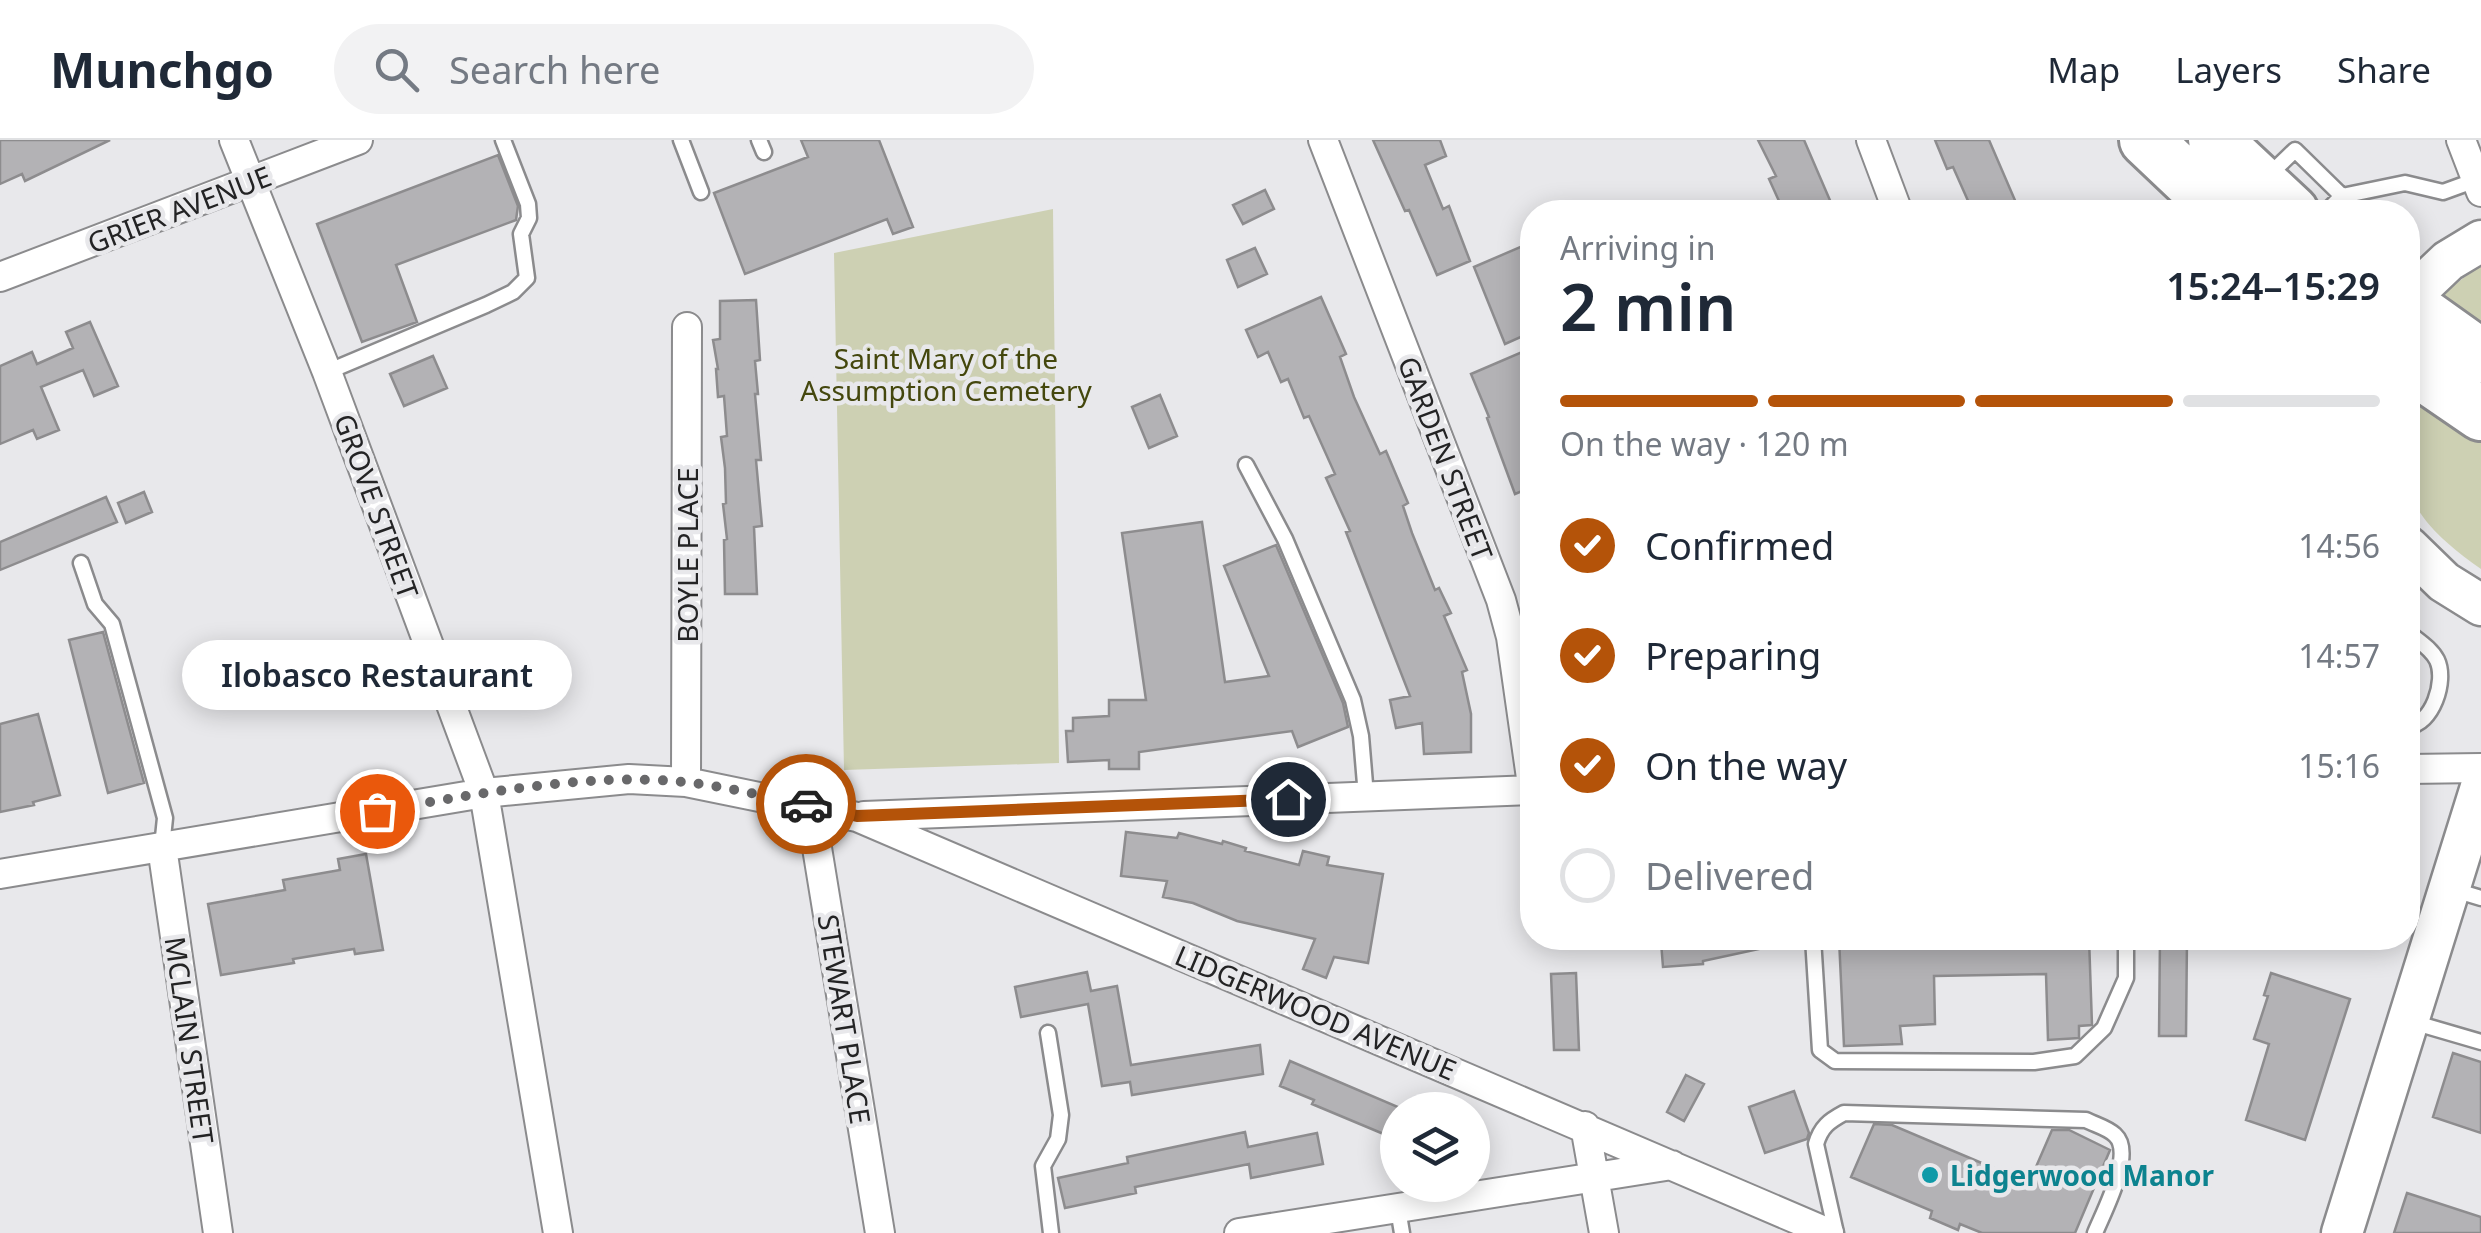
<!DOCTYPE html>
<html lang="en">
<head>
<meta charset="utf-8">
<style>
	:root { --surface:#fff; --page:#f2f2f3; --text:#1f2937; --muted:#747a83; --line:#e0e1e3; --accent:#b45309 }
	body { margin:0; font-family:"Noto Sans",sans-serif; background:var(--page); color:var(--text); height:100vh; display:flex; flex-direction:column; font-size:38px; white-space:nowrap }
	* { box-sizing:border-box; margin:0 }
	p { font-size:32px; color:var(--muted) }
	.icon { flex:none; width:55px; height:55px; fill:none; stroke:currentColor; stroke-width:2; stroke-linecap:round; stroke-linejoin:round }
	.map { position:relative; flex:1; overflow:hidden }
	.drawer { position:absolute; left:1520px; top:60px; width:900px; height:750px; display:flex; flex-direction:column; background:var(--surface); border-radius:40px; box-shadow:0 5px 25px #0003 }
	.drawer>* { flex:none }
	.fabs { position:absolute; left:1380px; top:952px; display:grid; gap:20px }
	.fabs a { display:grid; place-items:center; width:110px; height:110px; border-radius:50%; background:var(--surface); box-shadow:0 5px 25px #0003; font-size:50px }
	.pin { position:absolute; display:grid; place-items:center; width:85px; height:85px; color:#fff; margin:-42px; border:5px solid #fff; border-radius:50%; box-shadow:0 2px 10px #0007 }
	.courier { position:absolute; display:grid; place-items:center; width:100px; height:100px; margin:-50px; border:8px solid #b45309; border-radius:50%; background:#fff; color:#222; box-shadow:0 2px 12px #0007 }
	.bubble { position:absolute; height:70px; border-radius:35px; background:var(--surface); box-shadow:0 5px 25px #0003; font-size:32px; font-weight:600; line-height:70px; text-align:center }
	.overview em { font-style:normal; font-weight:600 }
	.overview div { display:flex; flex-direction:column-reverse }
	.overview { display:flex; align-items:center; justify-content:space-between; height:170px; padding:0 40px }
	h1 { font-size:65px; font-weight:600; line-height:75px }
	.bar { display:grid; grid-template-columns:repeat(4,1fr); gap:15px 10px; align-content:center; height:120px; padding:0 40px }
	.bar i { height:12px; border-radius:8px; background:var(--line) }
	.bar .active { background:var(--accent) }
	.bar p { grid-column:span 4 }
	ol { padding:0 40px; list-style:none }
	li { display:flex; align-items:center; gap:30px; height:110px }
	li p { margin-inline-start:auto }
	li .icon { padding:10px; border-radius:50%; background:var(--accent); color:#fff; stroke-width:4 }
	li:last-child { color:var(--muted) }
	li i { width:55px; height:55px; border:5px solid var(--line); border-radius:50% }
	header { display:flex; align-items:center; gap:60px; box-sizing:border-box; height:140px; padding:0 50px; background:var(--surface); border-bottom:2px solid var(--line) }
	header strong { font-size:48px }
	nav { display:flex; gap:55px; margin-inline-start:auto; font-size:35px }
	.search { width:700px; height:90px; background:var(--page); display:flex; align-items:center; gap:25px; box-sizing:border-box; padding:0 35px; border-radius:55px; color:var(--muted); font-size:38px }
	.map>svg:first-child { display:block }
	.green { fill:#cdd0b3 }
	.building { fill:#b3b2b5; stroke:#8d8c8e; stroke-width:2.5 }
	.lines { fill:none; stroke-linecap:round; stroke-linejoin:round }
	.lane-casing { stroke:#8b8b8d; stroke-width:19 }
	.street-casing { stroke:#8b8b8d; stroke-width:32 }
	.secondary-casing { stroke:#8b8b8d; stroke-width:45 }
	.highway-casing { stroke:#8b8b8d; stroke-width:58 }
	.lane { stroke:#fff; stroke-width:14 }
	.street { stroke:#fff; stroke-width:28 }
	.secondary { stroke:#fff; stroke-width:40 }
	.highway { stroke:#fff; stroke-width:52 }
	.done { stroke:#68686a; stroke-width:10; stroke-dasharray:0 18 }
	.route { stroke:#b45309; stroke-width:12 }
	.culture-dot { fill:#0f9aa8; stroke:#e8e8eb; stroke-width:4 }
	.labels { text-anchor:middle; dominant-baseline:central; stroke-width:9; stroke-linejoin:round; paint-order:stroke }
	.street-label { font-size:28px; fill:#232324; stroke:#e8e8eb }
	.park-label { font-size:28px; fill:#44470d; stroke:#e8e8eb }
	.culture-label { font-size:28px; font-weight:bold; fill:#0d838f; stroke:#e8e8eb; text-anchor:start }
</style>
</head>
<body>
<header>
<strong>Munchgo</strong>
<div class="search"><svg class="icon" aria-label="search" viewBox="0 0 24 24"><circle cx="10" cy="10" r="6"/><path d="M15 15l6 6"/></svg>Search here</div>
<nav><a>Map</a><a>Layers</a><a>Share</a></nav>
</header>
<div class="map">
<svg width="2481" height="1093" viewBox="0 0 2481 1093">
	<rect width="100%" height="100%" fill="#e8e8eb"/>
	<path class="green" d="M1053 69 1059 623 844 630 834 113Z
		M2481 124V187L2442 160V155Z
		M2408 258 2481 303V429C2453 409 2417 382 2408 346 2402 323 2408 283 2408 258Z"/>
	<path class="building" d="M0 0H110L25 41 22 34 0 44Z
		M801 0H879L913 87 893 94 887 79 745 134 714 53 808 17Z
		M1373 0H1440L1446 16 1425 25 1443 69 1449 66 1470 121 1437 135 1409 70 1405 71Z
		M1758 0H1804L1835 72H1784L1769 39 1776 36Z
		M1935 0H1989L2020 72H1973L1953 27 1947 29Z
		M498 15 518 66 516 80 396 125 417 182 362 202 317 84Z
		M1265 50 1274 69 1243 84 1233 65Z
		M1532 102V192L1505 204 1474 127Z
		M1255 108 1267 134 1238 147 1227 120Z
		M1321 157 1346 214 1340 217 1354 257 1380 314 1386 311 1408 363 1403 366 1412 393 1435 450 1439 448 1451 473 1444 476 1467 530 1462 532 1471 574V612L1424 614 1422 583 1396 588 1390 560 1410 556 1346 392 1350 391 1326 338 1335 334 1309 276 1304 278 1288 239 1281 242 1268 212 1258 217 1246 190Z
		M756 160 760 220 755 221 758 254H755L761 320H756L762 386 754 387 757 454H725L724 400 727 399 723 364 726 363 725 328 721 297 727 296 724 256 718 257 716 229H718L713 200 720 199V161Z
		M90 182 118 246 94 256 83 230 41 247 59 290 37 299 33 290 0 304V226L32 212 37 224 73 208 66 192Z
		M1527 210 1532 223V347L1515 354 1487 278 1489 277 1471 234Z
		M433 216 447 248 404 266 390 234Z
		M1160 255 1177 296 1149 308 1132 267Z
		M144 352 152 372 126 383 118 363Z
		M106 357 117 382 0 430V402Z
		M1202 382 1225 542 1269 536 1224 426 1276 405 1343 563 1348 587 1298 607 1292 591 1139 612V629H1109V620L1068 622 1066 591H1073V578L1109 576V560H1146L1122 393Z
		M103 492 144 643 108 653 69 500Z
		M38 574 60 655 33 662 34 665 0 672V584Z
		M1126 692 1177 698 1179 693 1222 704 1223 701 1246 708 1245 711 1299 725 1303 711 1329 717 1327 725 1383 734 1368 823 1334 817 1326 838 1303 829 1315 799 1237 781 1193 763 1163 757 1167 741 1121 736Z
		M366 714 383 810 355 814 354 809 293 819 294 823 221 835 208 764 285 750 283 740 340 730 338 719Z
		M1728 798H1767L1768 807 1703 821V824L1663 827 1661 802Z
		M1839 798H2089L2092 885 2079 886V898L2048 900 2046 834 1934 836 1935 884 1900 886 1902 904 1844 906Z
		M2160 798H2187L2186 896H2159Z
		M1087 832 1091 851 1117 846 1131 925 1260 905 1263 934 1132 955 1130 942 1102 946 1088 864 1021 877 1015 847Z
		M1576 833 1579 910H1554L1551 834Z
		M2271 833 2350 859 2305 1000 2246 980 2269 904 2254 899 2268 856 2264 855Z
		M2453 913 2481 922V993L2433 977Z
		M1290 921 1398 967V1000L1312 964 1314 960 1280 946Z
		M1686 935 1704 944 1684 981 1667 972Z
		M1794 951 1809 993 1807 999 1765 1013 1749 967Z
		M1874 984 1892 985 2029 1043 2052 990H2069L2110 1010 2075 1093H1982L1960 1084 1958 1090 1930 1078 1932 1071 1851 1037Z
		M1245 992 1248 1007 1317 993 1323 1024 1251 1038 1249 1024 1135 1047 1136 1053 1065 1068 1058 1038 1128 1023 1127 1017Z
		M2407 1053 2481 1077V1093H2394Z"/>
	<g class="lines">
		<defs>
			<path id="lane" d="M681 0 701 52
				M759 0 764 12
				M2268 36 2295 10 2342 56 2326 72
				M2342 56 2405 43 2443 52 2476 40
				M327 232 486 165 513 152 527 138 521 94 529 78 528 64 503 0
				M1246 325 1285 399 1353 560 1361 596 1366 656
				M81 423 95 464 112 484 165 678 162 707
				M2408 492C2417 500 2431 508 2437 520 2447 541 2432 585 2408 586
				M2451 749 2481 758
				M1813 798 1820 910 1835 921 2034 922 2075 916 2104 888 2126 838V798
				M2409 881 2481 902
				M1048 893 1061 975 1058 999 1043 1026 1051 1093
				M1398 1069 1402 1093
				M1836 1093 1816 1004C1821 987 1829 981 1844 973L2086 980C2096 985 2108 988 2115 995 2135 1013 2104 1071 2095 1093"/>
			<path id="street" d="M234 0 327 232 484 653 558 1093
				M1323 0 1501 460 1511 497 1532 645
				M1871 0 1898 72
				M2461 0 2481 52
				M0 137 358 0
				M2408 629 2481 628
				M686 642 687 187
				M810 665 880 1093
				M864 676 1532 650
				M162 707 218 1093
				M0 734 484 653 629 639 686 642 857 677 1829 1093
				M1585 986 1604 1093
				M1239 1093 1672 1025"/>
			<path id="secondary" d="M2408 159 2448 121 2481 101
				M2408 407 2444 442 2481 465
				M2342 1093 2481 647"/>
			<path id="highway" d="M2146 0 2222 72
				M2215 0 2292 72
				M2408 164 2481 216
				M2408 224 2481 274"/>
		</defs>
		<use href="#lane" class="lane-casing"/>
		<use href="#street" class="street-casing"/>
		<use href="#secondary" class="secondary-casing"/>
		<use href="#highway" class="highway-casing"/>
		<use href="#lane" class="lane"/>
		<use href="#street" class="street"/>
		<use href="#secondary" class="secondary"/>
		<use href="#highway" class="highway"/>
	</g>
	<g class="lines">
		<path class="done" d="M377 671C473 655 587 632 684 642 725 646 766 657 806 664"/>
		<path class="route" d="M806 664 857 676 1288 659"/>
	</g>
	<circle class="culture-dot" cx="1930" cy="1035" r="10"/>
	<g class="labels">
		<g class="street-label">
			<text transform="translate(179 69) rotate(-21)">GRIER AVENUE</text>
			<text transform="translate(1446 318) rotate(69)">GARDEN STREET</text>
			<text transform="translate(377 366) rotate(70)">GROVE STREET</text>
			<text transform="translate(687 415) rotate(-90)">BOYLE PLACE</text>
			<text transform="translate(1316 872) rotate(23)">LIDGERWOOD AVENUE</text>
			<text transform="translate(845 879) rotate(81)">STEWART PLACE</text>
			<text transform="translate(190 900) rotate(82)">MCLAIN STREET</text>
		</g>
		<g class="park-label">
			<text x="946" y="218">Saint Mary of the<tspan x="946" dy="32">Assumption Cemetery</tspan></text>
		</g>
		<g class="culture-label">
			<text x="1950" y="1035">Lidgerwood Manor</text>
		</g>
	</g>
</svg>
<div class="fabs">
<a><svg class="icon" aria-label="layers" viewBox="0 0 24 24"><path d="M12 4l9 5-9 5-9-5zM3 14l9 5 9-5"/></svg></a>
</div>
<div class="pin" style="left:377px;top:671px;background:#ea580c"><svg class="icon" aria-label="bag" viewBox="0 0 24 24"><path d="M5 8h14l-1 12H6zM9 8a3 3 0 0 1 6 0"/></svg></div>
<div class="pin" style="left:1288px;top:659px;background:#1f2937"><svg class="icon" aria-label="home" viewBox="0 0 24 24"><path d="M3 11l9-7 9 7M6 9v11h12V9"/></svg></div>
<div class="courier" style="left:806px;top:664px"><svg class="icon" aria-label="car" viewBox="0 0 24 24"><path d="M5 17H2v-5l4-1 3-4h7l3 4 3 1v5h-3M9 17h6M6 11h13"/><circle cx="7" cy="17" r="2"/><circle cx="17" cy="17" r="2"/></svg></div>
<div class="bubble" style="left:182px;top:500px;width:390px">Ilobasco Restaurant</div>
<section class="drawer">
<div class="overview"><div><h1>2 min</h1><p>Arriving in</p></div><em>15:24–15:29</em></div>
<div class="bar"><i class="active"></i><i class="active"></i><i class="active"></i><i></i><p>On the way · 120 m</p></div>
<ol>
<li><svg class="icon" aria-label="check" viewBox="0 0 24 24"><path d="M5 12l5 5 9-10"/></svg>Confirmed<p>14:56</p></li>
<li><svg class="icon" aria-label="check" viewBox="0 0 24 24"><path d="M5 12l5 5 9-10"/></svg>Preparing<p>14:57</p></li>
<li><svg class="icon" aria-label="check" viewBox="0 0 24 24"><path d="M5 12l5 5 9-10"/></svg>On the way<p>15:16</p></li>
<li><i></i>Delivered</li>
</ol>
</section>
</div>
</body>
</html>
